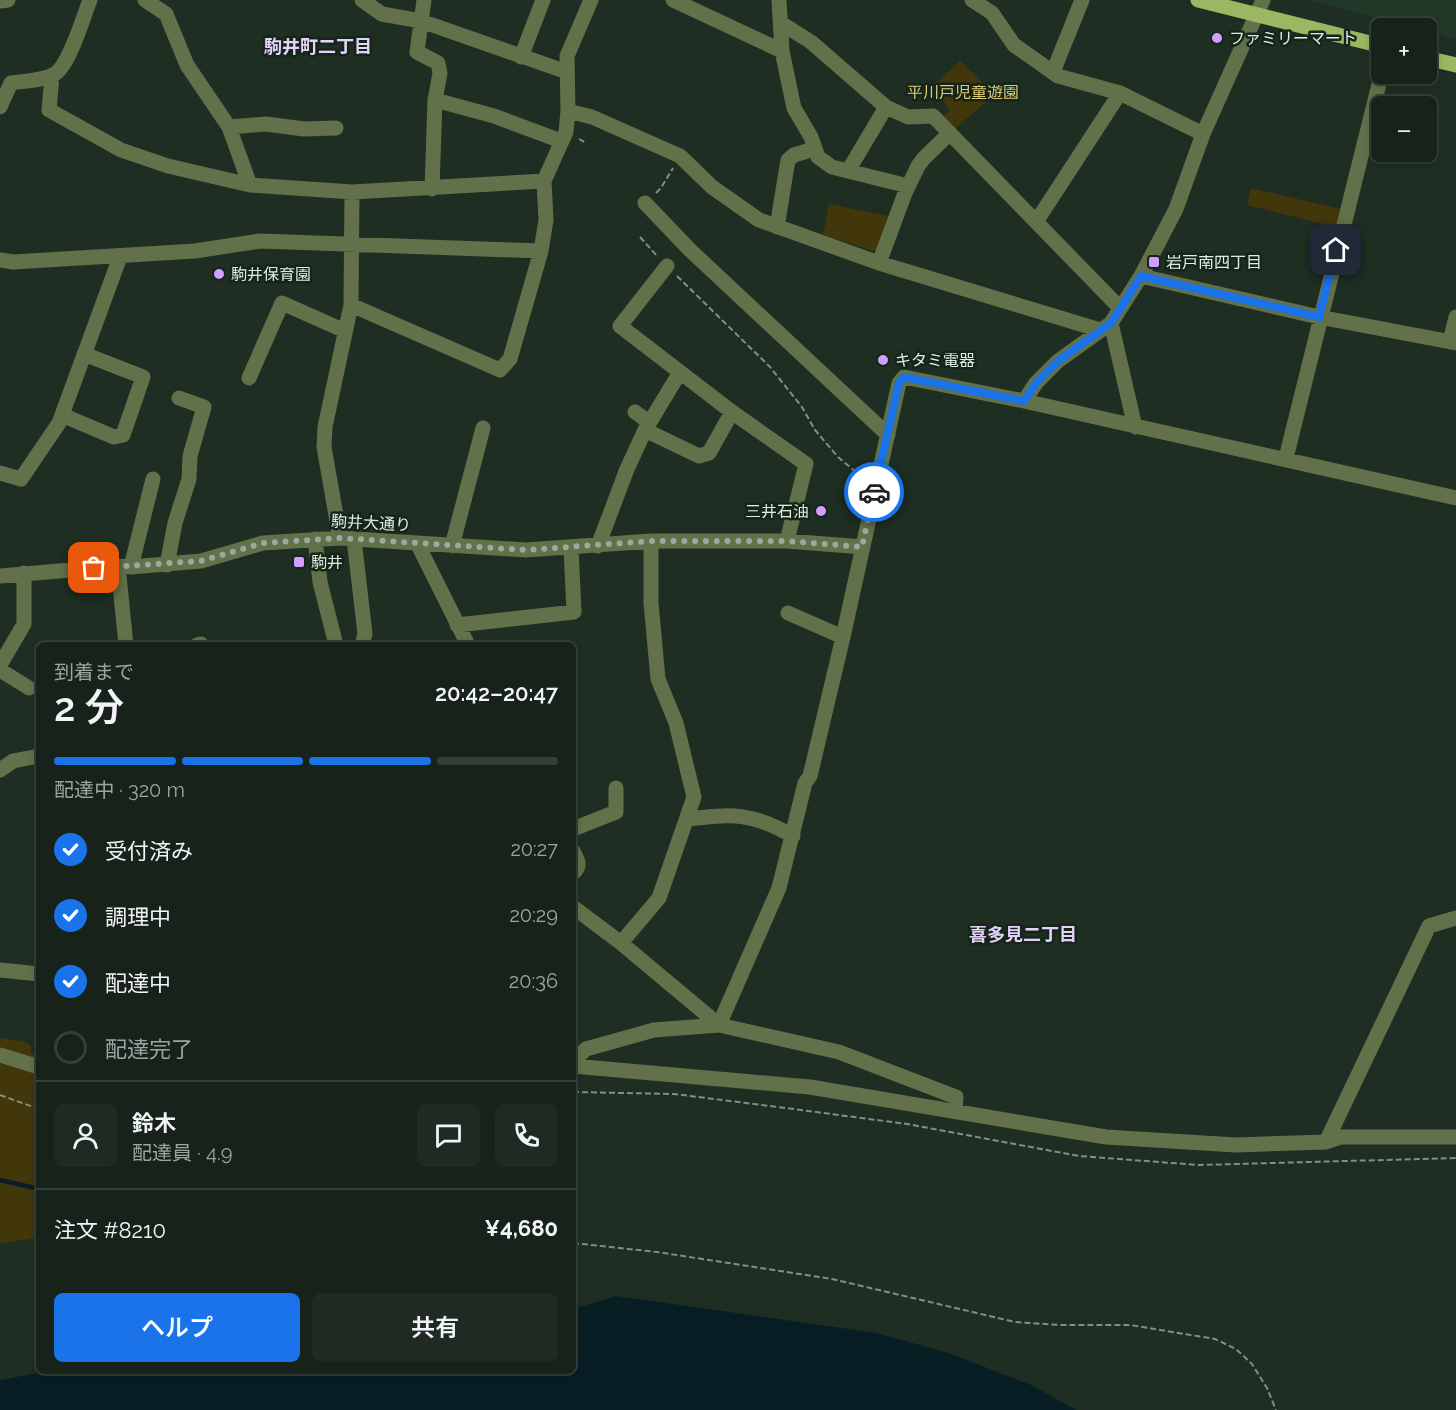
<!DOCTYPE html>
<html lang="ja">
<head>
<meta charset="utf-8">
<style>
	:root { --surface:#16221a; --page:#1f2a23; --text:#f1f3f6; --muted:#9ea4a2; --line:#353f39; --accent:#1a73e8 }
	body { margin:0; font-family:Raleway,"Noto Sans JP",sans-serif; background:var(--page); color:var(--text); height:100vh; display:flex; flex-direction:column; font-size:22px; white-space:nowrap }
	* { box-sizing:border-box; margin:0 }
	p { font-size:20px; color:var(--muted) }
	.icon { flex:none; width:33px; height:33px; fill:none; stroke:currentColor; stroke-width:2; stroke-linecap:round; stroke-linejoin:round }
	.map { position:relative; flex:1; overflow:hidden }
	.sheet { position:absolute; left:36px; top:642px; width:540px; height:732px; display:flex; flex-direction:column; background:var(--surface); border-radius:9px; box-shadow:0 3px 9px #0003,0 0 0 2px var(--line) }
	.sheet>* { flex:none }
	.controls { position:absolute; left:1371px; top:18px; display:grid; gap:12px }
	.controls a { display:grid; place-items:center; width:66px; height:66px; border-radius:9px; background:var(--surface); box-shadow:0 3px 9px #0003,0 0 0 2px var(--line); font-size:30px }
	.pin { position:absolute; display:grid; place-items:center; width:51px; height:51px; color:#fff; margin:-26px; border-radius:12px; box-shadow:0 3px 9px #0006 }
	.courier { position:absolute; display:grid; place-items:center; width:60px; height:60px; margin:-30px; border:4px solid #1a73e8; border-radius:50%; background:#fff; color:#222; box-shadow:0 2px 8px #0007 }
	.summary em { font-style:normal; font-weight:600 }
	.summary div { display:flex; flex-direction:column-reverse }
	.summary { display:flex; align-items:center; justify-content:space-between; height:102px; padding:0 18px }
	h1 { font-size:39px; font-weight:600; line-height:45px }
	.bar { display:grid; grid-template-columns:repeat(4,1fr); gap:9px 6px; align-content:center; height:72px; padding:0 18px }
	.bar i { height:8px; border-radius:4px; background:var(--line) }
	.bar .active { background:var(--accent) }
	.bar p { grid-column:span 4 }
	.line { display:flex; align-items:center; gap:15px; padding:0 18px; border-top:2px solid var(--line) }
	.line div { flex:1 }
	.round { display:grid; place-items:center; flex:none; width:63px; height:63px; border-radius:9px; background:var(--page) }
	ol { padding:0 18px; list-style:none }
	li { display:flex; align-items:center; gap:18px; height:66px }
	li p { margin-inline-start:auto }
	li .icon { padding:6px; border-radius:50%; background:var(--accent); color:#fff; stroke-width:4 }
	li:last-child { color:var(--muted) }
	li i { width:33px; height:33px; border:3px solid var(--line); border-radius:50% }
	.cta { display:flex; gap:12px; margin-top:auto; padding:12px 18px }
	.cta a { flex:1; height:69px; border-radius:9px; background:var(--accent); color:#fff; font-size:24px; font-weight:600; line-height:69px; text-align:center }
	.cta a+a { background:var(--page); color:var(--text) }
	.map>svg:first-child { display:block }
	.built { fill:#213829 }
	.green { fill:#42370a }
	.water { fill:#071e24 }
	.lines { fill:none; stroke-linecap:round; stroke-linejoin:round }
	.stream { stroke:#071e24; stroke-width:4.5 }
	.path { stroke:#828f86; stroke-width:2; stroke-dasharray:6 3; stroke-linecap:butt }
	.minor { stroke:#627149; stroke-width:15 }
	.major { stroke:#9ab762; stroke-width:15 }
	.done { stroke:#9da9a0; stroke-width:6; stroke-dasharray:0 10.8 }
	.route { stroke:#1a73e8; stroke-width:8 }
	.poi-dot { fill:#d19dfe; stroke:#14251a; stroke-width:2 }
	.labels { text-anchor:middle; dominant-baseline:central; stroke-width:5; stroke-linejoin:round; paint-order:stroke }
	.poi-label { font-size:16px; fill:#e1ebe4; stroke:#14251a; text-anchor:start }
	.park-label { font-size:16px; fill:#dfc875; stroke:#14251a }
	.street-label { font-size:16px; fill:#e1ebe4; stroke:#14251a }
	.neighbourhood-label { font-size:18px; font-weight:bold; fill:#e6d1fa; stroke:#14251a }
</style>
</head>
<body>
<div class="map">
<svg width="1456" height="1410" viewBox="0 0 1456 1410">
	<rect width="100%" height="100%" fill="#1e2e23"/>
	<path class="built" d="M1307 0H1456V39L1427 31 1426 28H1415Z"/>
	<path class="green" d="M960 61 995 94 950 133 938 121 950 110 932 87Z
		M1251 188 1340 209 1336 227 1247 205Z
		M829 204 893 217 880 253 823 235Z
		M0 1038 23 1041 31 1045V1053L39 1056V1061L0 1047Z
		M0 1061 39 1073V1238L0 1243Z"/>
	<path class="water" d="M616 1296 876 1333 949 1353 1031 1385 1076 1410H0V1380L49 1371H573V1309Z"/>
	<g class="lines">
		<path class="stream" d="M0 1180 39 1189"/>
		<path class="path" d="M579 139 586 143
			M656 193 661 188 673 168
			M640 237 658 257
			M677 276 770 367 802 407 815 430 838 457 863 478
			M573 1092 674 1094 778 1107 907 1124 1079 1156 1199 1165 1456 1158
			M0 1095 39 1109
			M573 1243 657 1252 832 1279 1015 1322 1060 1325H1130L1215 1339 1236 1349 1252 1364 1267 1388 1276 1410"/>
		<path class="minor" d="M145 0 166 14 187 65 229 127 250 185
			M362 0 382 14 421 21 567 72
			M424 0 417 52 438 63 440 73 435 100 432 189
			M591 0 567 56 568 111 592 117 680 156 712 187 759 220 879 263 1100 330
			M673 0 782 51
			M779 0 782 51 794 108 811 137 818 157 832 167 908 186
			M972 0 992 13 1014 45 1058 76 1120 93 1203 134
			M0 1 8 0
			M781 23 811 42 886 107 908 117 933 116 1120 308
			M521 57 543 0
			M1053 72 1082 0
			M52 76 49 110 121 150 168 166 250 185 352 192 544 181
			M435 100 494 116 561 141
			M0 107 11 83C24 81 41 81 53 75 69 68 83 17 90 0
			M229 127 266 124 304 129 336 128
			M848 171 886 107
			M645 203 690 250 888 435
			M1036 222 1120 93
			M777 227 788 160 794 155 814 149
			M0 260 13 262 195 251 260 241 541 251
			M879 263 905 193 918 166 924 158 950 133
			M667 266 620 326 732 412 806 464 787 541
			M1141 276 1319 317 1456 343
			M351 305 500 370 510 359 541 251 546 220 544 181 566 132 568 111
			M1111 323 1135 427
			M1450 342 1456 317
			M249 378 282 303 345 331
			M1024 401 1036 383 1058 361 1111 323 1141 276 1176 209 1203 134 1263 0
			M635 412 649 422
			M62 415 114 437 123 435 143 377 84 354
			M645 430 699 456 709 453 732 412
			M1286 458 1382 72
			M0 473 21 479 59 423 120 257
			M340 538 324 447 325 427 351 305 352 192
			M315 539 320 582 336 645
			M354 539 365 634 362 645
			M417 543 468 645
			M452 546 483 428
			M598 546 627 469 645 430 680 372
			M167 565 175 523 189 479 190 456 204 407 179 398
			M118 566 126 645
			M131 567 153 479
			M0 576 118 566 131 567 201 561 263 543 340 538 526 550 651 541H787L863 547
			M788 613 843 637
			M457 625 574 612 571 548
			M197 645 201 644
			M0 665 24 624V573
			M0 670 29 688
			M0 770 13 761 39 756
			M687 819C733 814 751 812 793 836
			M573 829 616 812V788
			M573 851C577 859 582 866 573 873
			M573 907 621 943 719 1025
			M621 943 659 898 694 797 676 723 658 679 651 603V541
			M0 970 39 974
			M719 1025 779 888 805 783 810 776 843 637 899 383 904 377 1024 401 1456 498
			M0 1055 39 1067
			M573 1061 586 1049 654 1030 719 1025 839 1052 956 1097 955 1111
			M573 1066 810 1087 1106 1137 1236 1145 1326 1142 1341 1137H1456
			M1326 1142 1429 926 1456 918"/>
		<path class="major" d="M1198 0 1382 46
			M1426 58 1456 65"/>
	</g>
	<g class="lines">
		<path class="done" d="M94 568 201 561 263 543 340 538 526 550 651 541H787L862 547 874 492"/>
		<path class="route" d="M874 492 899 383 904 377 1024 401 1036 383 1058 361 1111 323 1141 276 1319 317 1336 250"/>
	</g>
	<g class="poi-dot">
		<circle cx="1217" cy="38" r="6"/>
		<rect x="1148" y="256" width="12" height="12" rx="3"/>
		<circle cx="219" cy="274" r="6"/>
		<circle cx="883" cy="360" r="6"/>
		<circle cx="821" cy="511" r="6"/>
		<rect x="293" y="556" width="12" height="12" rx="3"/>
	</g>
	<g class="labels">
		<g class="poi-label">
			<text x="1229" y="38">ファミリーマート</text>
			<text x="1166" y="262">岩戸南四丁目</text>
			<text x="231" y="274">駒井保育園</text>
			<text x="895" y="360">キタミ電器</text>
			<text x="809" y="511" text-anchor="end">三井石油</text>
			<text x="311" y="562">駒井</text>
		</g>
		<g class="park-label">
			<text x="963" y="92">平川戸児童遊園</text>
		</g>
		<g class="street-label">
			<text transform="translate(371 523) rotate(3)">駒井大通り</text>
		</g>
		<g class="neighbourhood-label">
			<text x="318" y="46">駒井町二丁目</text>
			<text x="1023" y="934">喜多見二丁目</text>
		</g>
	</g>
</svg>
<div class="controls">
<a>+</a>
<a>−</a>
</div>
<div class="pin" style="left:94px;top:568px;background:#ea580c"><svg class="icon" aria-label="bag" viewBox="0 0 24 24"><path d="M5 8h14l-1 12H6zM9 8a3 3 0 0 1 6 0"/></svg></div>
<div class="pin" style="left:1336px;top:250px;background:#1f2937"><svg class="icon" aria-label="home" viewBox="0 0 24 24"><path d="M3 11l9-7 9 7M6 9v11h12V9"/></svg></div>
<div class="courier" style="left:874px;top:492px"><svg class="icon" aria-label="car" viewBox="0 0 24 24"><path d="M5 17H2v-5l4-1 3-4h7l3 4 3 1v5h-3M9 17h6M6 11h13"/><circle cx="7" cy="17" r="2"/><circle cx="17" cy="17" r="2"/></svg></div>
<section class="sheet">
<div class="summary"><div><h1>2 分</h1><p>到着まで</p></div><em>20:42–20:47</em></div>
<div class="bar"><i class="active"></i><i class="active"></i><i class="active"></i><i></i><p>配達中 · 320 m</p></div>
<ol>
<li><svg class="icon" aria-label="check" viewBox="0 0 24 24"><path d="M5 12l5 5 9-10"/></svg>受付済み<p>20:27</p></li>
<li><svg class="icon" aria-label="check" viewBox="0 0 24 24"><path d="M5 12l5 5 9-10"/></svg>調理中<p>20:29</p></li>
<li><svg class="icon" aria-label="check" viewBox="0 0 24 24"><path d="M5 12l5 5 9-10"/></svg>配達中<p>20:36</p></li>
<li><i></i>配達完了</li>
</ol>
<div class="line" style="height:108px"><a class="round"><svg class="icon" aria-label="person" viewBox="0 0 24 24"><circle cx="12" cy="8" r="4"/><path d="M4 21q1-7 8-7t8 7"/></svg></a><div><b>鈴木</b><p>配達員 · 4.9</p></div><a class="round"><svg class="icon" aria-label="chat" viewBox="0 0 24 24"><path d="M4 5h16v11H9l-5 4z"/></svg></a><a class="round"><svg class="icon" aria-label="phone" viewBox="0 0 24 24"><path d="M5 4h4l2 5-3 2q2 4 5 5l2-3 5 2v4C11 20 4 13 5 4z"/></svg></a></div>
<div class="line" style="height:78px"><div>注文 #8210</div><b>¥4,680</b></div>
<div class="cta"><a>ヘルプ</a><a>共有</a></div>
</section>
</div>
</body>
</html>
